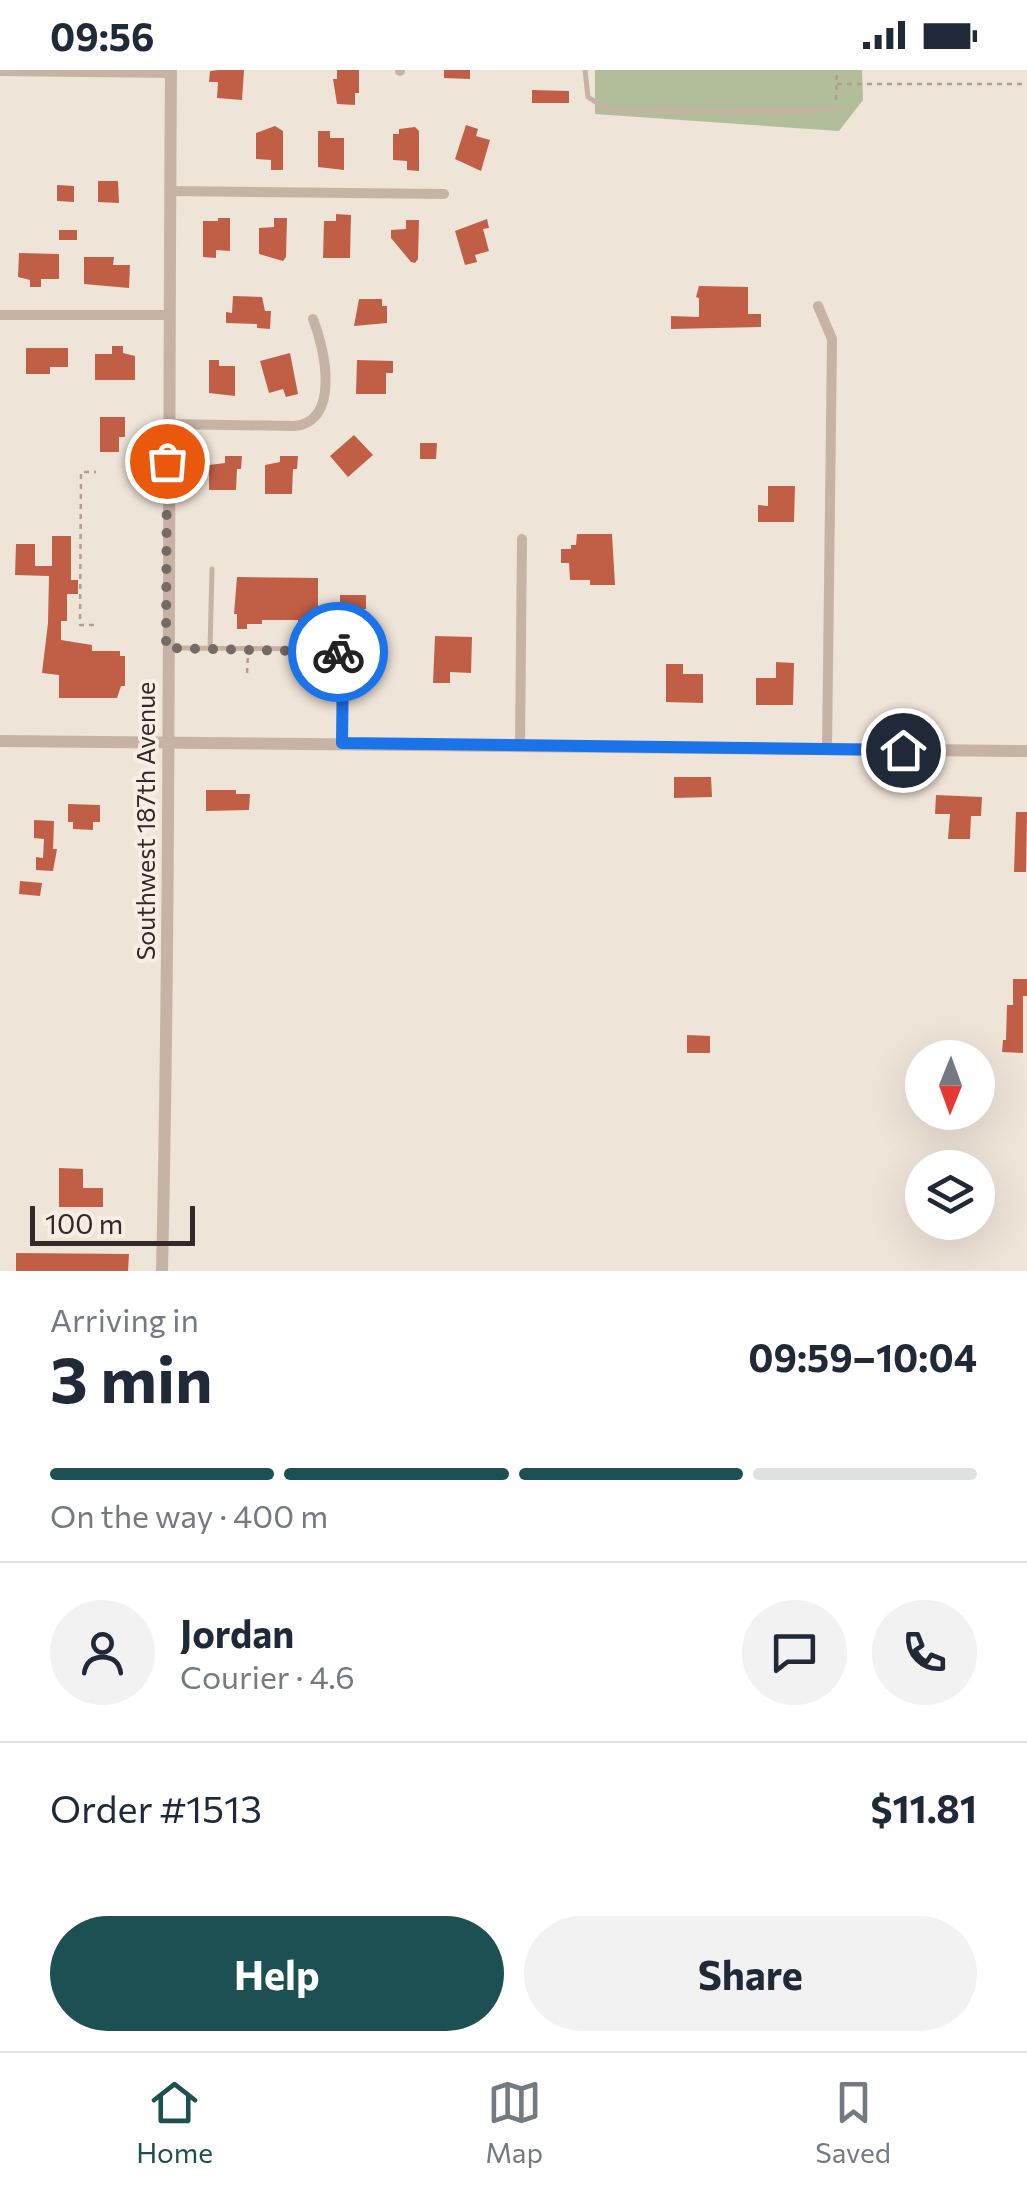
<!DOCTYPE html>
<html lang="en">
<head>
<meta charset="utf-8">
<style>
	:root { --surface:#fff; --page:#f2f2f3; --text:#1f2937; --muted:#747a83; --line:#e0e1e3; --accent:#1d5052 }
	body { margin:0; font-family:Commissioner,sans-serif; background:var(--page); color:var(--text); height:100vh; display:flex; flex-direction:column; font-size:38px; white-space:nowrap }
	* { box-sizing:border-box; margin:0 }
	p { font-size:32px; color:var(--muted) }
	.icon { flex:none; width:55px; height:55px; fill:none; stroke:currentColor; stroke-width:2; stroke-linecap:round; stroke-linejoin:round }
	.map { position:relative; height:1201px; overflow:hidden }
	.side { display:flex; flex-direction:column; background:var(--surface); flex:1 }
	.side>* { flex:none }
	.needle { width:65px; rotate:181deg }
	.tools { position:absolute; left:905px; top:970px; display:grid; gap:20px }
	.tools a { display:grid; place-items:center; width:90px; height:90px; border-radius:50%; background:var(--surface); box-shadow:0 10px 40px #0002; font-size:50px }
	.scale { position:absolute; left:30px; bottom:25px; width:165px; box-sizing:border-box; padding-left:10px; border:5px solid #332926; border-top:0; font-size:28px; line-height:35px; white-space:nowrap; color:#332926; -webkit-text-stroke:8px #f8eee4; paint-order:stroke }
	.pin { position:absolute; display:grid; place-items:center; width:85px; height:85px; color:#fff; margin:-42px; border:5px solid #fff; border-radius:50%; box-shadow:0 2px 10px #0007 }
	.courier { position:absolute; display:grid; place-items:center; width:100px; height:100px; margin:-50px; border:8px solid #1a73e8; border-radius:50%; background:#fff; color:#222; box-shadow:0 2px 12px #0007 }
	.head em { font-style:normal; font-weight:700 }
	.head div { display:flex; flex-direction:column-reverse }
	.head { display:flex; align-items:center; justify-content:space-between; height:170px; padding:0 50px }
	h1 { font-size:65px; font-weight:700; line-height:75px }
	.bar { display:grid; grid-template-columns:repeat(4,1fr); gap:15px 10px; align-content:center; height:120px; padding:0 50px }
	.bar i { height:12px; border-radius:8px; background:var(--line) }
	.bar .active { background:var(--accent) }
	.bar p { grid-column:span 4 }
	.line { display:flex; align-items:center; gap:25px; padding:0 50px; border-top:2px solid var(--line) }
	.line div { flex:1 }
	.round { display:grid; place-items:center; flex:none; width:105px; height:105px; border-radius:52px; background:var(--page) }
	.button { display:flex; gap:20px; margin-top:auto; padding:20px 50px }
	.button a { flex:1; height:115px; border-radius:60px; background:var(--accent); color:#fff; font-size:40px; font-weight:700; line-height:115px; text-align:center }
	.button a+a { background:var(--page); color:var(--text) }
	.status { display:flex; justify-content:space-between; align-items:center; height:70px; padding:0 50px; background:var(--surface); direction:ltr }
	.status svg { height:28px; fill:currentColor }
	.tabs { display:flex; justify-content:space-around; align-items:center; height:140px; border-top:2px solid var(--line); background:var(--surface); font-size:28px; color:var(--muted) }
	.tabs a { display:grid; justify-items:center; gap:5px }
	.tabs .active { color:var(--accent) }
	.map>svg:first-child { display:block }
	.green { fill:#b2bd99 }
	.building { fill:#c05f45 }
	.lines { fill:none; stroke-linecap:round; stroke-linejoin:round }
	.path { stroke:#b29d8f; stroke-width:2.5; stroke-dasharray:5 5; stroke-linecap:butt }
	.service { stroke:#c7b3a5; stroke-width:5 }
	.minor { stroke:#c7b3a5; stroke-width:10 }
	.tertiary { stroke:#c7b3a5; stroke-width:12 }
	.done { stroke:#756a64; stroke-width:10; stroke-dasharray:0 18 }
	.route { stroke:#1a73e8; stroke-width:12 }
	.labels { text-anchor:middle; dominant-baseline:central; stroke-width:8; stroke-linejoin:round; paint-order:stroke }
	.street-label { font-size:25px; fill:#332926; stroke:#f8eee4 }
</style>
</head>
<body>
<div class="status"><b>09:56</b><svg viewBox="0 0 49 12"><path d="M0 12V9h3v3zM5 12V6h3v6zM10 12V3h3v9zM15 12V0h3v12zM26 1h20v11H26zM47 4h2v5h-2z"/></svg></div>
<div class="map">
<svg width="1027" height="1201" viewBox="0 0 1027 1201">
	<rect width="100%" height="100%" fill="#efe4d8"/>
	<path class="green" d="M595 0H862L863 30 839 61 595 44Z"/>
	<path class="building" d="M219 0H244L242 30 217 28 218 12H209L210 1Z
		M337 0H359V23H355V35L337 34 333 9H337Z
		M444 0H470V9L444 8Z
		M532 20 569 21V33H532Z
		M466 55 478 59 476 66 490 70 481 101 455 89Z
		M275 56 283 61V100H271V90L256 89V63Z
		M415 57 419 61V101L407 100V91L393 90V64H399V59Z
		M318 61H330V68H344V100L318 97Z
		M98 111H118L119 133 98 132Z
		M57 115 74 116V132L57 131Z
		M336 144 351 145 350 188H323L324 151H336Z
		M218 148H230V181L216 180V188L203 187V151H218Z
		M274 148H287L286 187 283 191 259 184V158L274 157Z
		M487 149 489 158 483 159 489 181 475 185 477 192 465 195 455 161Z
		M406 150H419L418 189 415 193 411 192 391 168V160L406 159Z
		M59 160H77V170H59Z
		M19 183 59 184V209H41V217H30V210L18 207Z
		M84 187H114L113 195H130L129 218 84 214Z
		M699 216 748 217V244H761V257L671 259V246L699 247V228L696 227Z
		M233 226 262 227 265 241H271L270 259 257 258V254L226 253V242L232 243Z
		M359 229H382V236H387V253L354 256Z
		M112 276H123V283L135 286V310H95V284H112Z
		M26 278H68V297H50V304H26Z
		M290 283 298 324 286 327 283 319 269 323 260 291Z
		M209 290H219V296H235V326L209 323Z
		M357 290 393 291V303H386V324H356Z
		M100 347H125V367H119V382H100Z
		M354 365 373 385 348 407 330 386Z
		M420 373H437L436 389H420Z
		M225 386H242L241 399H237L236 420H209V395L225 393Z
		M280 386H298L297 399H293L292 424H265V395L280 392Z
		M768 416H795L794 452H758V435L768 436Z
		M577 464H612L615 515H590V510H570L569 493H561V479H571V475H576Z
		M52 466H71V510H78V524H67V551H61V570L92 575V581H120V586H125V616H121L117 628H59V605L42 603 48 553 49 506 15 505 16 474H35V496H52Z
		M237 507 318 508V559H298V550H262V554H247V559H237V544H234Z
		M340 525H366V539H340Z
		M435 566 472 567 471 603 450 602V613H433Z
		M776 592 794 593 793 635H756V608H776Z
		M666 594H683V604H703V633L666 632Z
		M674 707H711L712 727 674 728Z
		M206 720H236V724H250L249 740 206 741Z
		M936 725 982 727 981 746H971L970 769H948L950 744H935Z
		M68 734 100 735V752H93V760L73 759V752H68Z
		M1016 742H1027L1026 802H1014Z
		M34 750 54 751 53 779H57L53 801 36 800V787L43 788 44 769 34 768Z
		M20 811 42 813 40 826 19 824Z
		M1013 909H1027V926H1023V983L1002 982 1003 970H1006L1007 935H1013Z
		M687 965 710 966V983H687Z
		M59 1098 83 1099V1118H103V1137H59Z
		M16 1183 129 1184 128 1201H16Z"/>
	<g class="lines">
		<path class="path" d="M837 14H1027
			M836 30 837 0
			M94 555H80L81 402H96
			M247 603 248 584"/>
		<path class="service" d="M585 0 588 27 603 37 613 40 804 41 832 39 836 36
			M169 578 333 579 339 582 343 593 342 673
			M210 578 212 499"/>
		<path class="minor" d="M400 0V1
			M0 1 171 3
			M170 121 444 124
			M818 236 832 269 827 679
			M0 245H169
			M169 354 294 356C341 352 325 279 313 249
			M520 676 522 469"/>
		<path class="tertiary" d="M0 671 1027 681
			M162 1201C171 801 168 400 171 0"/>
	</g>
	<g class="lines">
		<path class="done" d="M167 391 166 578 338 582"/>
		<path class="route" d="M338 582 343 593 342 673 903 680"/>
	</g>
	<g class="labels">
		<g class="street-label">
			<text transform="translate(145 751) rotate(-90)">Southwest 187th Avenue</text>
		</g>
	</g>
</svg>
<div class="tools">
<a><svg class="needle" viewBox="-14 -14 28 28"><path d="M0-13l5 13h-10z" fill="#e53935"/><path d="M0 13l5-13h-10z" fill="#747a83"/></svg></a>
<a><svg class="icon" aria-label="layers" viewBox="0 0 24 24"><path d="M12 4l9 5-9 5-9-5zM3 14l9 5 9-5"/></svg></a>
</div>
<div class="scale">100 m</div>
<div class="pin" style="left:167px;top:391px;background:#ea580c"><svg class="icon" aria-label="bag" viewBox="0 0 24 24"><path d="M5 8h14l-1 12H6zM9 8a3 3 0 0 1 6 0"/></svg></div>
<div class="pin" style="left:903px;top:680px;background:#1f2937"><svg class="icon" aria-label="home" viewBox="0 0 24 24"><path d="M3 11l9-7 9 7M6 9v11h12V9"/></svg></div>
<div class="courier" style="left:338px;top:582px"><svg class="icon" aria-label="bike" viewBox="0 0 24 24"><circle cx="6" cy="16" r="4"/><circle cx="18" cy="16" r="4"/><path d="M6 16l4-8h5l3 8M10 8l3 8H6M13 5h3"/></svg></div>
</div>
<section class="side">
<div class="head"><div><h1>3 min</h1><p>Arriving in</p></div><em>09:59–10:04</em></div>
<div class="bar"><i class="active"></i><i class="active"></i><i class="active"></i><i></i><p>On the way · 400 m</p></div>
<div class="line" style="height:180px"><a class="round"><svg class="icon" aria-label="person" viewBox="0 0 24 24"><circle cx="12" cy="8" r="4"/><path d="M4 21q1-7 8-7t8 7"/></svg></a><div><b>Jordan</b><p>Courier · 4.6</p></div><a class="round"><svg class="icon" aria-label="chat" viewBox="0 0 24 24"><path d="M4 5h16v11H9l-5 4z"/></svg></a><a class="round"><svg class="icon" aria-label="phone" viewBox="0 0 24 24"><path d="M5 4h4l2 5-3 2q2 4 5 5l2-3 5 2v4C11 20 4 13 5 4z"/></svg></a></div>
<div class="line" style="height:130px"><div>Order #1513</div><b>$11.81</b></div>
<div class="button"><a>Help</a><a>Share</a></div>
</section>
<nav class="tabs">
<a class="active"><svg class="icon" aria-label="home" viewBox="0 0 24 24"><path d="M3 11l9-7 9 7M6 9v11h12V9"/></svg>Home</a>
<a><svg class="icon" aria-label="map" viewBox="0 0 24 24"><path d="M3 6l6-2 6 2 6-2v14l-6 2-6-2-6 2zM9 4v14M15 6v14"/></svg>Map</a>
<a><svg class="icon" aria-label="saved" viewBox="0 0 24 24"><path d="M7 4h10v16l-5-4-5 4z"/></svg>Saved</a>
</nav>
</body>
</html>
